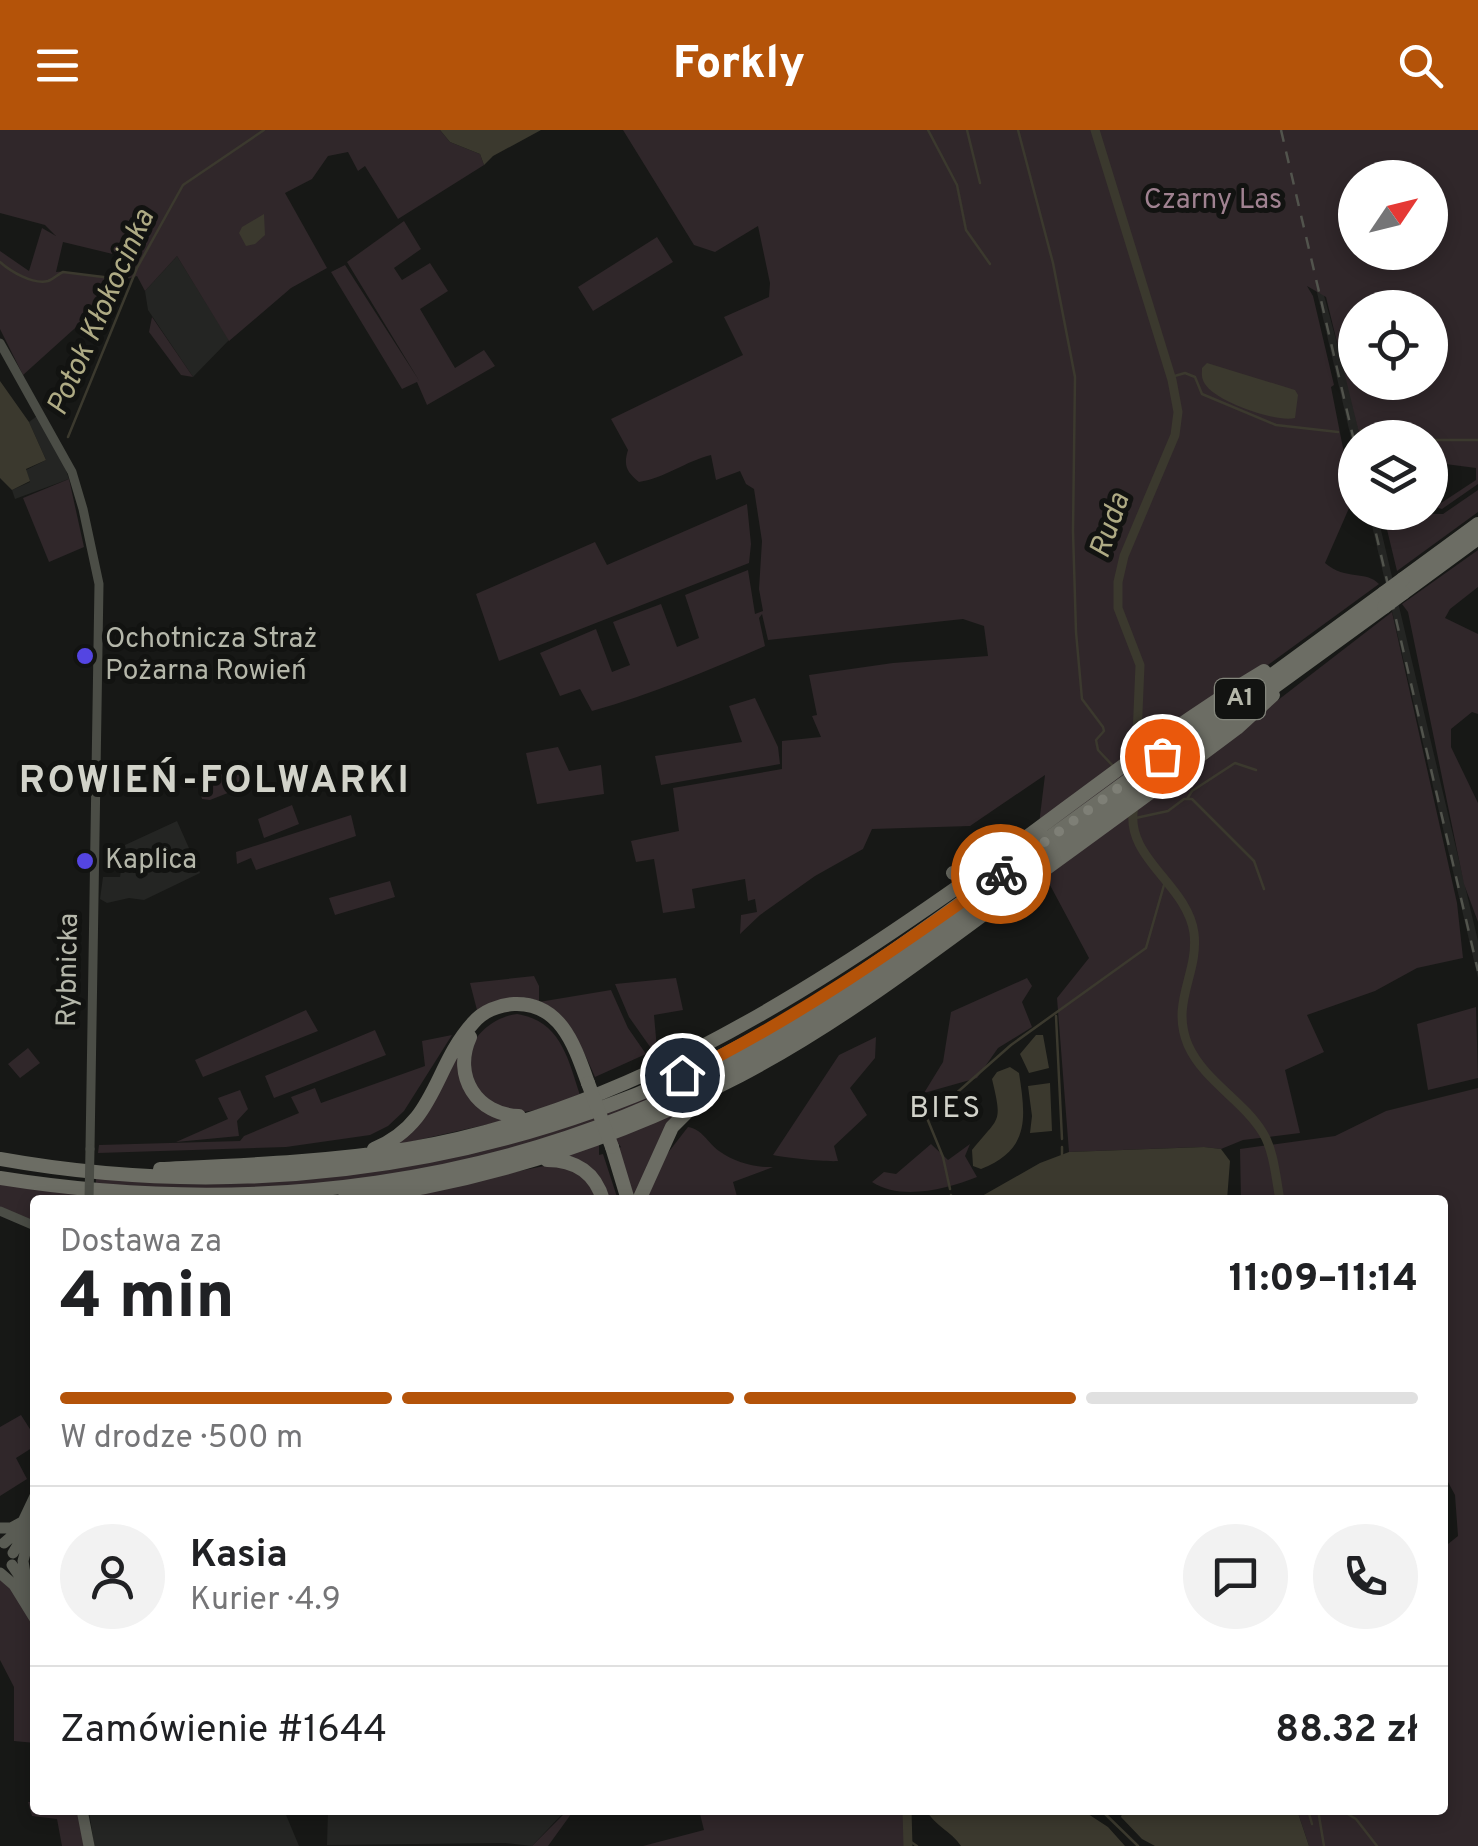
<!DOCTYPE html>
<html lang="pl">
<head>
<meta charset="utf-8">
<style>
	:root { --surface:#fff; --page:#f2f2f2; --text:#202124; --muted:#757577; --line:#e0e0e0; --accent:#b45309 }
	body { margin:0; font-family:Overpass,sans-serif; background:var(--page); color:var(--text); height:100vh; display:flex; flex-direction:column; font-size:38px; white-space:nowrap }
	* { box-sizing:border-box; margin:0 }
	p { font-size:32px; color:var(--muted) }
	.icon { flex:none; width:55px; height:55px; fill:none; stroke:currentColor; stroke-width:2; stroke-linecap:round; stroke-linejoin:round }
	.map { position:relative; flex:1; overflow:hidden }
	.sheet { position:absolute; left:30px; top:1065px; width:1418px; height:620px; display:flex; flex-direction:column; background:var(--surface); border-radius:10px; box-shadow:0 5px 15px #0003 }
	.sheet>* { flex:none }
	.needle { width:65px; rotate:55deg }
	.fabs { position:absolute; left:1338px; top:30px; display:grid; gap:20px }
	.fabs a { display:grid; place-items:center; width:110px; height:110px; border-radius:50%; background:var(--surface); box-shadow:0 5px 15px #0003; font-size:50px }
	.pin { position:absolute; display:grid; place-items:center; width:85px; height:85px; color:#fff; margin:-42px; border:5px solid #fff; border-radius:50%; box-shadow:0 2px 10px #0007 }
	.courier { position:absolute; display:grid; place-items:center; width:100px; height:100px; margin:-50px; border:8px solid #b45309; border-radius:50%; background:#fff; color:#222; box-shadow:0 2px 12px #0007 }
	.summary em { font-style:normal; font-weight:800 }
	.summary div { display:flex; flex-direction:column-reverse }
	.summary { display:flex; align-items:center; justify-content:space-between; height:170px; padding:0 30px }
	h1 { font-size:65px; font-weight:800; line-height:75px }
	.bar { display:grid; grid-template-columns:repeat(4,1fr); gap:15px 10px; align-content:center; height:120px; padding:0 30px }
	.bar i { height:12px; border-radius:8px; background:var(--line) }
	.bar .current { background:var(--accent) }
	.bar p { grid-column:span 4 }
	.line { display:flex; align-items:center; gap:25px; padding:0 30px; border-top:2px solid var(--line) }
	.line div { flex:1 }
	.round { display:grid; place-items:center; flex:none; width:105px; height:105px; border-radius:52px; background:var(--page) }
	header { display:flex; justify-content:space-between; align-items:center; height:130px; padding:0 30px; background:var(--accent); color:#fff; font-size:45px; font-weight:800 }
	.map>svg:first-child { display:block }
	.built { fill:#242523 }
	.green { fill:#30272a; fill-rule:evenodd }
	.water { fill:#3b392e }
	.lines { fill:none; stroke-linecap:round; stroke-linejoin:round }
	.stream { stroke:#3b392e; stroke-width:2.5 }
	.river { stroke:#3b392e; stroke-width:9 }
	.secondary { stroke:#4b4d46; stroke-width:9 }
	.primary { stroke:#5a5c54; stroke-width:11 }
	.highway { stroke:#6c6d64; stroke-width:14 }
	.rail { stroke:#52544d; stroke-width:2.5; stroke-dasharray:12 10; stroke-linecap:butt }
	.secondary-bridge { stroke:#4b4d46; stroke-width:9 }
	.highway-bridge { stroke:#6c6d64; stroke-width:14 }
	.done { stroke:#7e7f76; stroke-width:10; stroke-dasharray:0 18 }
	.route { stroke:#b45309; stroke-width:12 }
	.poi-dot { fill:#5445e2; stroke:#121311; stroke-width:4 }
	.labels { text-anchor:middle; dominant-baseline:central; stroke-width:10; stroke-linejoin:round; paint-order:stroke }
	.shield { fill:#121311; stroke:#84867c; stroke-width:2.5 }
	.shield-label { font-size:25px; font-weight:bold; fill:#b5b7aa }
	.park-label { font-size:28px; fill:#a08291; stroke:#121311 }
	.poi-label { font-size:28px; fill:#b5b7aa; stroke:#121311; text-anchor:start }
	.street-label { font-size:28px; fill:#b5b7aa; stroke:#121311 }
	.water-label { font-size:30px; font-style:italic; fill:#afab84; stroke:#121311 }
	.neighbourhood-label { font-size:30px; letter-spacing:2.5px; fill:#d2d3ca; stroke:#121311 }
	.district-label { font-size:38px; font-weight:bold; letter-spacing:2.5px; fill:#d2d3ca; stroke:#121311 }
</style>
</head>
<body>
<header><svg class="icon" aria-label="menu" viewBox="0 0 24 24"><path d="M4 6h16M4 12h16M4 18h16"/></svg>Forkly<svg class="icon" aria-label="search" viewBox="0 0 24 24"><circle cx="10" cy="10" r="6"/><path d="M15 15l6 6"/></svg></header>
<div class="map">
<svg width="1478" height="1716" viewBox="0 0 1478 1716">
	<rect width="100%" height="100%" fill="#171816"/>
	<path class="built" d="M1279 0 1350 261 1360 307 1355 308V325Z
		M177 126 229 210 193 247 148 180 145 161Z
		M37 286 64 334 69 349 15 369 12 360 30 352 26 340 46 330 29 292Z
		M1369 383H1377L1478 811V848Z
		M177 691 200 743 144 770 129 768 107 773 100 769 103 747H120L125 715Z
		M89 1680H284L299 1716H94Z
		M328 1680H566L532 1716 505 1713 327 1715Z"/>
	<path class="green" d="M0 0H440L450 12 480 24 484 35 398 89 365 36 358 41 348 22 328 26 312 49 285 63 327 138 291 158 229 211 177 126 145 161 137 146 105 156 94 181 23 245 0 199V121L29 141 42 98 56 106 45 95 0 83ZM63 112 121 126 129 134 126 142C108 152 77 140 56 142Z
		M623 0H1478V354L1442 379 1435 377 1476 350V338L1430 332V308L1360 307 1326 167 1307 156 1313 166 1334 255 1331 257 1353 369 1325 433C1346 451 1366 440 1379 454L1261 540 1265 580 1392 482 1457 773 1463 828 1417 838 1375 861 1307 885 1324 922 1285 940 1300 1003 1243 1010 1221 1019 1203 1017 1069 1022 1057 868 1089 828 1035 727 1045 645 970 696 872 699 863 719 815 746 760 785 740 804 741 785 757 782 755 769 748 771 745 749 692 759 695 778 663 783 654 729 636 732 631 711 679 701 673 658 782 639V611L821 607 812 586 817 585 809 545 893 533 988 526 984 496 963 489 768 510 762 484 759 488 765 516C709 540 652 564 592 581L580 559 560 566 540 523 596 499 612 542 630 535 613 492 661 474 677 517 699 508 685 465 748 440 755 484 763 481 759 459 762 411 754 359 746 354 740 341 716 350 711 325C686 331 665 348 639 352 627 342 623 336 628 320L611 289 743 225 724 187 769 167 770 153 758 96 715 122 694 115ZM1355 48H1430V122H1355ZM1355 178H1430V252H1355Z
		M404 91 421 119 394 138 402 150 430 133 448 161 420 179 455 238 484 220 495 236 427 275 417 252 402 259 331 142 345 135 420 252 347 132Z
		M657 107 673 132 593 181 578 157Z
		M152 187 193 247 181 245 149 202Z
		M69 349 84 417 49 432 23 368Z
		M1478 360V382L1397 441 1383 383 1443 384Z
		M747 374 751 414 749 433 499 531 476 464 595 412 607 435Z
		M1478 420V457L1450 479 1445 488 1478 504V584L1472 582 1451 599V617L1478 673V792L1464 754 1408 482 1402 474Z
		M755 568 778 617 780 634 661 655 655 626 742 612 729 576Z
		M558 617 569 641 601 635 604 664 537 674 526 623Z
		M239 636 248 655 210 670 202 669 197 651Z
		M292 675 299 694 264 708 258 689Z
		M351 685 356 706 256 740 251 728 237 734 236 722Z
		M390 751 395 767 335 785 329 768Z
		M534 846 539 856V872L611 860 628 898 646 924 595 947C571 891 546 844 477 880L470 853Z
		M676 848 683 880 654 885 657 919 653 921 629 887 615 854Z
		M1027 848 1032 856 1022 872 1032 897 998 918 977 948 924 963 943 932 951 882Z
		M1476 877 1478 948 1428 960 1417 894Z
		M306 880 318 901 203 947 195 930Z
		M517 884C561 891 568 929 580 965 558 972 535 984 512 982 503 981 498 977 491 972 486 968 477 963 474 957 454 923 484 888 517 884Z
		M375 900 386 925 274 968 265 946Z
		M452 905 404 981 388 996 370 1005 286 1017 98 1023 99 1015 240 1011 244 1006 299 983 291 967 315 958 321 973 425 936 422 911Z
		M876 907 875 928 850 958 867 985 834 1016 838 1031C827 1032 785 1028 773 1025L839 925Z
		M28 918 40 933 20 948 8 934Z
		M461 919 459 941 507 990 387 1017Z
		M691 951C564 1012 421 1052 279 1060 219 1064 156 1059 96 1058V1047L329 1044Z
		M1478 958V1716H1309L1297 1680H1442L1443 1418 1458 1406 1455 1365 1442 1341V1070H1241L1240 1019 1335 1006 1386 981Z
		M240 960 248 979 237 991 239 1006 176 1012 228 989 218 968Z
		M683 978 635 1070 618 1019 621 1017 613 1007Z
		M688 997C702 999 708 1013 719 1021 734 1032 755 1038 773 1037L733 1052 738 1070H644L660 1033Z
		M599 1012V1025L603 1024 618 1070H607L558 1026Z
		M931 1014 948 1030 970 1014 965 1026 977 1047C947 1059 901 1071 872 1052L884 1042 896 1044Z
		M554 1034 585 1046 597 1070H375Z
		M0 1053 83 1065V1070H35V1092L0 1078Z
		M21 1285 35 1307V1316L16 1328 27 1349 0 1366V1297Z
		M0 1448 7 1451 35 1497V1613L14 1611V1557L0 1530Z
		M28 1672H35V1680H80L86 1716H62L57 1689 32 1686Z
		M568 1680H574L548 1716H532Z
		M699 1680H904L905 1716H643L704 1700Z"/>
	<path class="water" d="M440 0H541L493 26 484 35 480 24 450 12Z
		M264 84 265 105 255 114 246 116 239 103 242 97Z
		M1207 233 1295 260 1298 265 1295 288C1276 293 1215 271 1205 254 1201 247 1202 245 1202 238Z
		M0 251 29 292 46 330 26 339 30 351 12 360 0 348Z
		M1036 905H1043L1049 938 1029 943 1020 924Z
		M1010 937 1019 943C1026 988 1030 1020 981 1039L973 1036 972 1020C999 986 1003 995 992 949L997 942Z
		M1050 953 1052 1001 1030 1003 1032 986 1028 956Z
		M1204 1017 1221 1019 1230 1031 1227 1070H975L1040 1033 1069 1022Z
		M926 1680H1082L1108 1697 1125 1716H961C951 1701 935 1696 926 1680Z
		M1123 1680H1297L1309 1716H1155L1142 1709 1121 1687Z"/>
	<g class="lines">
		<path class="stream" d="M928 0 957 55 966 100 990 134
			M967 0 980 53
			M1018 0 1053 133 1075 247 1073 401 1076 502 1082 569 1103 597 1104 601 1096 610 1098 620 1114 637
			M0 132C10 141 33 155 48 151 54 149 58 144 63 142L119 149 128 147 136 138
			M1171 247 1185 243 1195 247 1202 264 1276 295 1338 302
			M1361 300 1389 308
			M68 307 137 138 183 55 264 0
			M1430 310H1478
			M1187 669 1192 661 1235 633 1256 640
			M1131 689 1168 681 1184 669H1192L1254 731 1264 759
			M1056 886 1062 1009
			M944 974 1011 915 1146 818 1166 748
			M934 982 927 988 943 1027 950 1059
			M1062 1017V1025
			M951 1065 953 1070
			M1101 1680 1138 1716
			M1308 1680 1312 1694
			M1318 1680 1324 1716
			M1341 1680 1356 1689 1377 1716
			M908 1710 917 1716"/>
		<path class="river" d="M1095 0 1172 250 1178 282 1175 305 1124 426 1118 452V478L1140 535 1136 630
			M1134 676C1123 728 1187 753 1194 803 1199 844 1170 872 1188 915 1204 951 1243 970 1263 1003 1274 1021 1276 1049 1280 1070
			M907 1680 908 1716"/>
		<path class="secondary" d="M0 213 72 342 83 379 99 454 90 1019
			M0 1081 35 1096"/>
		<path class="primary" d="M0 1398H11L22 1392
			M4 1413 19 1400 35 1366
			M13 1423 26 1401
			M12 1435 35 1469
			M0 1443 14 1455 35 1489
			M27 1456 23 1431 34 1388
			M82 1680 89 1716"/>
		<path class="highway" d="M1403 449 1478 394
			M1403 463 1478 408
			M953 743 977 740
			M470 907C452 946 477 985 519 986
			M612 1017 628 1070
			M374 1019C437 993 433 937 473 893 483 881 499 875 514 874 561 872 575 917 588 953
			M0 1029C228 1070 467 1042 678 947 811 887 928 797 1045 711 1158 628 1271 546 1384 463
			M547 1030C575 1030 595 1042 603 1070
			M160 1039C243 1035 327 1032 408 1019 615 984 794 872 962 754 1063 683 1158 604 1264 541
			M0 1048C251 1088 508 1058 734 935 844 875 943 799 1044 725 1157 642 1271 560 1384 477
			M343 1070C482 1053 615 1010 739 946 829 899 911 838 992 778 1074 718 1156 659 1237 598L1273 565
			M639 1070 672 997 696 973"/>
		<path class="rail" d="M1281 0 1355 315
			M1371 382 1478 841"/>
		<path class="secondary-bridge" d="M89 1070 90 1019"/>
		<path class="highway-bridge" d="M1384 463 1403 449
			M1384 477 1403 463
			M588 953 612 1017"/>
	</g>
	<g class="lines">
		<path class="done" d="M1001 744 1162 626"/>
		<path class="route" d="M682 945C796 889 898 818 1001 744"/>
	</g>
	<g class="poi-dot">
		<circle cx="85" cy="526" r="10"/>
		<circle cx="85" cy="731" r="10"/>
	</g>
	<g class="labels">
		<rect class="shield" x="1215" y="549" width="50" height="40" rx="8"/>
		<g class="shield-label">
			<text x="1240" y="569">A1</text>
		</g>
		<g class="park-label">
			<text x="1213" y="71">Czarny Las</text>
		</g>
		<g class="poi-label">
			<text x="105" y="510">Ochotnicza Straż<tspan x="105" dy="32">Pożarna Rowień</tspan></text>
			<text x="105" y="731">Kaplica</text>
		</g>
		<g class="street-label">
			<text transform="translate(69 840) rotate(-89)">Rybnicka</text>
		</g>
		<g class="water-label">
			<text transform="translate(102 183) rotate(-66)">Potok Kłokocinka</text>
			<text transform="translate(1111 396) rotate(-71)">Ruda</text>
		</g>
		<g class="neighbourhood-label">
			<text x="946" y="979">BIES</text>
		</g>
		<g class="district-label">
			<text x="215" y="652">ROWIEŃ-FOLWARKI</text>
		</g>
	</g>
</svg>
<div class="fabs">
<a><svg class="needle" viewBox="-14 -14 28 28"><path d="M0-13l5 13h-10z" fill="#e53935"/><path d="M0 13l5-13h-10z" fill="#757577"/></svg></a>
<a><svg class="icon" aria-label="locate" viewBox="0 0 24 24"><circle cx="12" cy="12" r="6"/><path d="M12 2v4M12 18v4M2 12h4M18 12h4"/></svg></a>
<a><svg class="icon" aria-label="layers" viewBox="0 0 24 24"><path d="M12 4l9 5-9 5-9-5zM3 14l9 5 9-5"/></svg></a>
</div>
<div class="pin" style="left:1162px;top:626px;background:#ea580c"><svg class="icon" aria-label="bag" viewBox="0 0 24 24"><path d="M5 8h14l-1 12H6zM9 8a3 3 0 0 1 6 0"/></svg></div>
<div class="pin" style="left:682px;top:945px;background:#1f2937"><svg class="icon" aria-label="home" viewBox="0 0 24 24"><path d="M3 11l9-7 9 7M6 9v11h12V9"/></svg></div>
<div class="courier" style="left:1001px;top:744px"><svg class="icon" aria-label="bike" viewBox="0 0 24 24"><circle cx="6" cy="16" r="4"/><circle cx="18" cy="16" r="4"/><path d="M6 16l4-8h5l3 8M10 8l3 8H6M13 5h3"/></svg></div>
<section class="sheet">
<div class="summary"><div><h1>4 min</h1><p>Dostawa za</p></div><em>11:09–11:14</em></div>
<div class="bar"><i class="current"></i><i class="current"></i><i class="current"></i><i></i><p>W drodze · 500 m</p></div>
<div class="line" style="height:180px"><a class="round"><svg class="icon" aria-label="person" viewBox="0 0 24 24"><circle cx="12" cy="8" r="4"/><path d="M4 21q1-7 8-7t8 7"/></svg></a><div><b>Kasia</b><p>Kurier · 4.9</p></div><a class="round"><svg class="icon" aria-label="chat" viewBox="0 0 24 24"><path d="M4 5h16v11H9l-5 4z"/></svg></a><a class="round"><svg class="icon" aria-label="phone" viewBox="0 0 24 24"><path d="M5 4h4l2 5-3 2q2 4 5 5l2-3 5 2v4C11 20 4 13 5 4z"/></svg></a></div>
<div class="line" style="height:130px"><div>Zamówienie #1644</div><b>88.32 zł</b></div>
</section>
</div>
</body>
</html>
